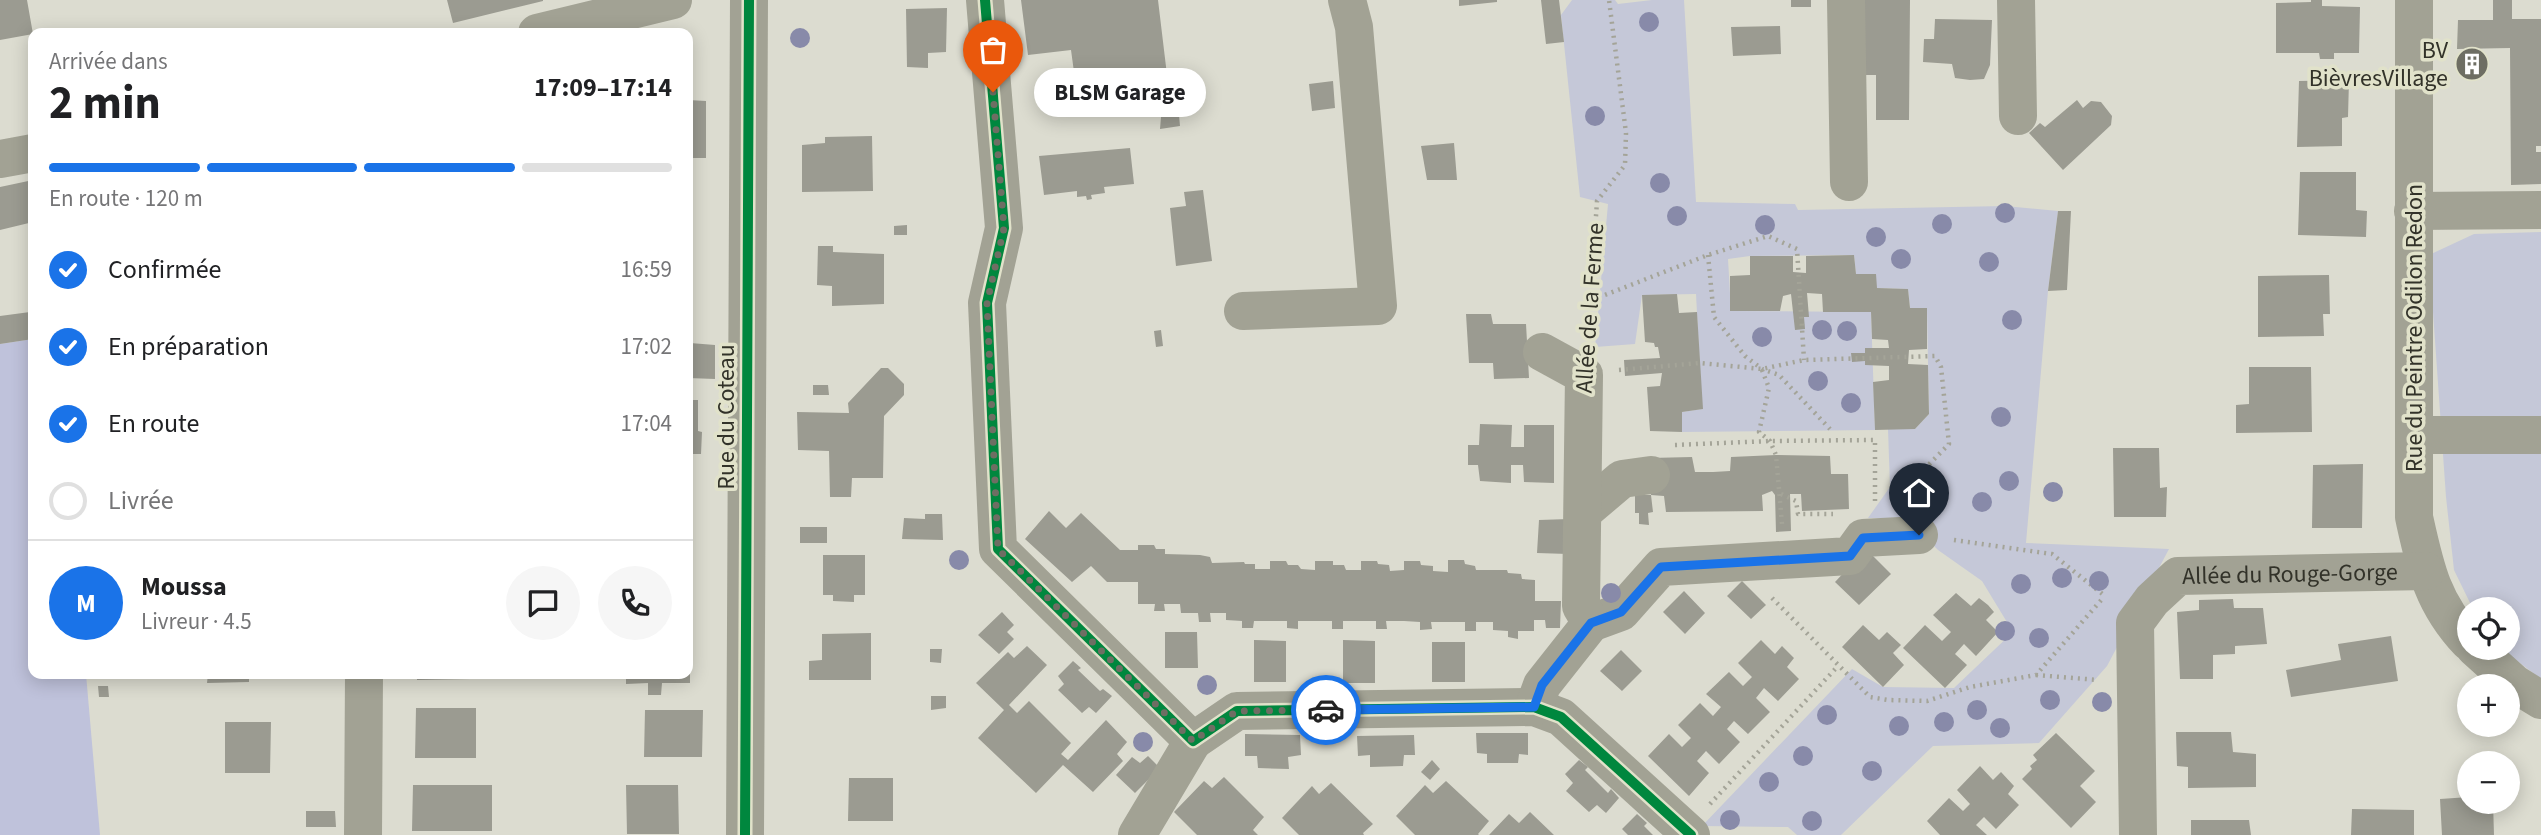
<!DOCTYPE html>
<html lang="fr">
<head>
<meta charset="utf-8">
<style>
	:root { --surface:#fff; --page:#f6f6f6; --text:#202124; --muted:#757577; --line:#e0e0e0; --accent:#1a73e8 }
	body { margin:0; font-family:"Source Sans 3",sans-serif; background:var(--page); color:var(--text); height:100vh; display:flex; flex-direction:column; font-size:26px; white-space:nowrap }
	* { box-sizing:border-box; margin:0 }
	p { font-size:23px; color:var(--muted) }
	.icon { flex:none; width:38px; height:38px; fill:none; stroke:currentColor; stroke-width:2; stroke-linecap:round; stroke-linejoin:round }
	.map { position:relative; flex:1; overflow:hidden }
	.drawer { position:absolute; left:28px; top:28px; width:665px; height:651px; display:flex; flex-direction:column; background:var(--surface); border-radius:14px; box-shadow:0 4px 18px #0003 }
	.drawer>* { flex:none }
	.controls { position:absolute; left:2457px; top:597px; display:grid; gap:14px }
	.controls a { display:grid; place-items:center; width:63px; height:63px; border-radius:50%; background:var(--surface); box-shadow:0 4px 18px #0003; font-size:35px }
	.pin { position:absolute; display:grid; place-items:center; width:60px; height:60px; color:#fff; margin:-72px -30px; border-radius:50% 50% 50% 0; rotate:-45deg; box-shadow:0 0 7px #0007 }
	.pin .icon { rotate:45deg }
	.courier { position:absolute; display:grid; place-items:center; width:70px; height:70px; margin:-35px; border:5px solid #1a73e8; border-radius:50%; background:#fff; color:#222; box-shadow:0 2px 9px #0007 }
	.bubble { position:absolute; height:49px; border-radius:24px; background:var(--surface); box-shadow:0 4px 18px #0003; font-size:23px; font-weight:700; line-height:49px; text-align:center }
	.summary em { font-style:normal; font-weight:700 }
	.summary div { display:flex; flex-direction:column-reverse }
	.summary { display:flex; align-items:center; justify-content:space-between; height:119px; padding:0 21px }
	h1 { font-size:46px; font-weight:700; line-height:52px }
	.bar { display:grid; grid-template-columns:repeat(4,1fr); gap:10px 7px; align-content:center; height:84px; padding:0 21px }
	.bar i { height:9px; border-radius:5px; background:var(--line) }
	.bar .selected { background:var(--accent) }
	.bar p { grid-column:span 4 }
	.line { display:flex; align-items:center; gap:18px; padding:0 21px; border-top:2px solid var(--line) }
	.line div { flex:1 }
	.round { display:grid; place-items:center; flex:none; width:74px; height:74px; border-radius:37px; background:var(--page) }
	ol { padding:0 21px; list-style:none }
	li { display:flex; align-items:center; gap:21px; height:77px }
	li p { margin-inline-start:auto }
	li .icon { padding:7px; border-radius:50%; background:var(--accent); color:#fff; stroke-width:4 }
	li:last-child { color:var(--muted) }
	li i { width:38px; height:38px; border:4px solid var(--line); border-radius:50% }
	.map>svg:first-child { display:block }
	.green { fill:#c5c8d8 }
	.forest { fill:#bfc2db }
	.building { fill:#9b9b91 }
	.lines { fill:none; stroke-linecap:round; stroke-linejoin:round }
	.path { stroke:#a4a498; stroke-width:4.5; stroke-dasharray:2 5; stroke-linecap:butt }
	.minor { stroke:#a2a294; stroke-width:38 }
	.cycleway-casing { stroke:#e1e2ca; stroke-width:15 }
	.cycleway { stroke:#00873e; stroke-width:10 }
	.tree { fill:#888aa9 }
	.done { stroke:#6e6e63; stroke-width:7; stroke-dasharray:0 12.6 }
	.route { stroke:#1a73e8; stroke-width:9 }
	.labels { text-anchor:middle; dominant-baseline:central; stroke-width:7; stroke-linejoin:round; paint-order:stroke }
	.poi-label { font-size:24px; fill:#323229; stroke:#e1e2ca; text-anchor:end }
	.street-label { font-size:24px; fill:#323229; stroke:#e1e2ca }
</style>
</head>
<body>
<div class="map">
<svg width="2541" height="835" viewBox="0 0 2541 835">
	<rect width="100%" height="100%" fill="#dcdcd0"/>
	<path class="green" d="M1572 0H1615L1618 4 1652 0H1684L1696 202 1795 204 1798 210 2005 206 2058 211 2048 291 2026 543 2169 549 2107 666 2039 743 1933 746 1841 835H1797L1788 827 1702 826 1852 669 1883 687 1954 688 2013 632 1982 581 1938 550 1906 518H1868L1890 487 1888 429H1915L1929 414 1927 309 1910 308 1908 289 1877 288 1856 274 1854 255 1750 256 1728 259 1731 311 1871 312 1875 430 1682 432V412L1702 409 1696 294 1642 295 1635 344 1595 347 1608 204 1580 197 1561 15Z
		M2541 232V679L2500 648H2508V609H2473L2454 570 2446 497 2429 255 2474 234Z"/>
	<path class="forest" d="M33 339V674H86L100 835H0V344Z"/>
	<path class="building" d="M0 0H27L33 34 0 40Z
		M447 0H543V1L453 23Z
		M1021 0H1158L1170 100 1100 107 1098 92 1077 94 1071 50 1028 55Z
		M1459 0H1497V2L1459 6Z
		M1541 0H1559L1564 42 1546 44Z
		M1791 0H1811V7H1791Z
		M1857 0H1910L1909 120H1876V75H1856Z
		M2311 0H2322V6L2360 7 2359 53H2334V59H2320L2319 53H2276V3L2311 2Z
		M2493 0H2512V19H2541V146H2536V152H2541V184L2511 185 2510 48 2457 49 2458 20H2493Z
		M947 8 946 52 928 53V68L907 67 906 9Z
		M1935 19 1992 20 1990 65 1984 79 1970 80 1955 78 1952 64 1923 62 1924 39H1934Z
		M1780 26 1781 54 1733 56 1731 27Z
		M2466 54H2478V74H2466Z
		M2349 80 2348 117 2342 118V146L2297 147 2299 81Z
		M1333 81 1335 108 1312 111 1309 84Z
		M688 100 706 101V158H688Z
		M2077 100 2083 108 2091 101 2101 102 2112 116 2111 125 2063 170 2029 133 2040 123 2045 127Z
		M1179 115 1180 126 1160 129 1161 117Z
		M872 136 873 191 802 192V145L825 143V137Z
		M1454 143 1457 180H1427L1421 146Z
		M1130 148 1134 184 1104 187 1105 193 1091 195 1092 199 1087 200 1086 196 1077 197V191L1044 195 1039 156Z
		M2300 172H2356V210L2367 211 2366 237 2298 235Z
		M33 180V222L0 230V187Z
		M1203 190 1212 261 1176 266 1170 208 1186 206 1184 192Z
		M2058 211H2071L2067 290 2048 291Z
		M907 225V235H894V226Z
		M818 246H833V252L884 254V304L832 306V286L817 285Z
		M1854 255 1856 274H1876L1877 288 1908 289 1910 308H1927V349L1909 350 1908 364 1928 365 1929 414 1915 429 1875 430 1873 382 1889 380V366L1865 365V361L1852 362 1851 353H1865V348H1889L1888 340 1872 339 1871 312H1823L1822 294 1807 293 1809 317H1804L1805 329 1795 330 1791 294 1783 296 1780 311H1730V276L1750 275V256H1793V272L1806 273V256Z
		M2329 275 2330 314H2323L2324 336 2258 337V276Z
		M33 282V339L0 344V316L30 312 29 283Z
		M1677 294 1679 313 1697 312 1703 409 1682 412V432L1650 431 1647 387 1660 386 1662 373 1625 376 1624 360 1660 358 1658 347H1655L1654 343 1645 342 1642 295Z
		M1466 314H1491L1493 324H1526L1529 378 1494 379 1493 363H1469Z
		M1161 330 1163 346 1156 347 1154 331Z
		M688 337 690 343 715 345V379L688 378Z
		M2249 367H2311L2312 432 2236 433V405L2249 404Z
		M881 368H888L904 384V395L884 416 883 478H852L851 497H830L829 451 798 450 797 412 849 413 848 403Z
		M813 385H828L829 395H813Z
		M688 400H698V431L702 432 701 454H688Z
		M1480 424 1512 425 1511 447H1524V425H1554V483L1524 482 1523 465H1511V483L1480 481 1478 465H1468V445H1479Z
		M2113 448H2159L2160 488 2167 487 2166 517H2114Z
		M1776 455 1830 456 1831 474H1848L1849 509 1802 511 1801 494H1790L1791 531 1776 532 1775 495 1772 491 1762 495 1763 511 1666 512 1664 496 1651 495 1653 512 1648 513 1649 525 1639 524V513H1635V495H1651L1650 458 1692 457 1695 472H1713L1730 471 1731 457Z
		M2363 464 2362 528H2312L2313 465Z
		M1049 511 1066 528 1081 513 1120 550H1138V545H1154L1156 549H1165V554L1200 555 1210 557 1212 563 1244 562 1245 564H1255V569H1270V561H1286L1288 565H1298L1301 569 1315 570V561H1333V565H1344L1346 570H1361V561H1377L1378 564 1389 565 1390 571 1404 570V561H1420L1421 565 1433 566V571L1448 572V560H1464L1465 564 1475 566 1476 570H1507L1508 573 1521 574 1522 579 1535 580V601H1561L1560 628H1546L1545 620H1534V631H1518V639L1508 637V631L1493 630V622H1476V631H1465V622H1431L1432 629 1420 630V622L1404 621H1386L1387 629H1376V621H1343V629H1332V621H1298V629L1287 628V621H1254L1253 628H1242V621L1226 620V613H1210L1211 622H1199L1198 613H1181L1180 604H1164L1165 611H1154L1155 604H1138V582H1107L1091 566 1072 582 1025 539Z
		M925 514H942L943 540 902 539 904 518 925 519Z
		M1569 519 1568 554 1537 553 1539 520Z
		M800 527H827V543H800Z
		M1866 549 1891 574 1859 605 1835 582Z
		M823 555H865V595H854V602L833 601V595H823Z
		M1742 581 1766 605 1751 619 1727 596Z
		M1684 591 1705 613 1685 634 1663 612Z
		M1956 593 1971 606 1979 598 1988 605 1994 612 1986 620 1998 632 1976 656 1964 644 1955 654 1967 665 1945 688 1903 648 1925 625 1942 641 1951 632 1933 615Z
		M2233 599 2234 608H2263L2267 644 2235 646V654L2213 655V679H2180L2177 612 2199 610V600Z
		M1002 612 1014 625 1007 632 1014 639 999 654 978 635Z
		M1863 625 1879 640 1887 632 1901 645 1893 653 1904 665 1883 687 1842 647Z
		M1165 632H1197L1198 668H1165Z
		M871 633V680H809V661L822 660V634Z
		M2391 636 2398 681 2291 697 2286 670 2341 660 2338 644Z
		M1254 640 1286 641V682H1254Z
		M1343 640 1375 641V683H1343Z
		M1761 640 1775 654 1782 646 1794 658 1787 667 1799 679 1778 701 1764 688 1756 698 1770 712 1748 734 1734 721 1727 729 1740 742 1719 764 1706 751 1697 761 1709 773 1689 796 1648 756 1669 734 1682 747 1691 738 1678 725 1700 703 1713 716 1721 707 1706 694 1729 672 1743 686 1752 677 1738 663Z
		M1432 642H1465V682H1432Z
		M1027 646 1047 665 1009 705 1017 713 1029 701 1071 743 1061 754 1068 760 1106 720 1127 742 1117 754 1123 761 1093 792 1063 765 1036 793 978 738 1004 710 976 683 1008 652 1014 658Z
		M930 649H942L941 663 930 662Z
		M1621 650 1642 671 1622 691 1600 671Z
		M1073 661 1081 668 1078 670 1100 691 1103 689 1112 696 1096 713 1089 707 1082 713 1058 690 1064 684 1058 676Z
		M208 674H249V682L207 683Z
		M417 674H470V679L417 680Z
		M626 674H690V683H662L661 695H648V683L626 684Z
		M98 686H108L109 697H99Z
		M931 696H946V708L931 710Z
		M416 708H476V758H415Z
		M645 710H703L702 757H644Z
		M225 722H271L270 773H225Z
		M2176 732H2231L2233 752 2256 754V787L2188 788V767L2177 766Z
		M1476 733H1528V755L1519 754 1518 763H1487V754L1477 753Z
		M2056 733 2095 771 2080 786 2096 802 2071 828 2022 779 2032 769 2030 766 2037 760 2033 755Z
		M1245 734 1300 735 1301 755 1288 757 1289 769 1258 768 1257 756H1245Z
		M1414 735 1415 755H1404L1403 766 1370 767V755L1358 756 1357 736Z
		M1148 756 1160 768 1135 793 1116 775 1132 757 1140 763Z
		M1432 760 1440 769 1430 780 1421 772Z
		M1579 760 1588 767 1585 770 1608 793 1611 789 1619 798 1606 813 1597 805 1589 812 1566 791 1573 783 1565 774Z
		M1980 766 1993 780 2001 772 2014 786 2008 794 2019 805 1996 829 1984 817 1976 825 1987 835H1940L1927 821 1949 798 1963 811 1970 804 1957 790Z
		M1224 777 1264 817 1253 830 1258 835H1197L1174 812 1204 781 1212 788Z
		M849 778H893V821H848Z
		M1446 781 1489 821 1478 834 1479 835H1415L1396 816 1425 785 1433 793Z
		M1331 783 1373 824 1363 833 1364 835H1299L1282 818 1312 786 1319 794Z
		M413 785H492V831H412Z
		M626 785H678L679 834H627Z
		M2469 797V802H2493L2494 835H2442L2440 799Z
		M2352 809 2414 810V835H2351Z
		M306 811H335L336 827H306Z
		M1530 812 1554 835H1489L1509 814 1519 823Z
		M1637 814 1647 823 1644 826 1653 835H1628L1622 829Z
		M2191 820H2249L2251 835H2191Z"/>
	<g class="lines">
		<path class="path" d="M1708 255 1714 317 1745 356 1762 369 1779 375 1830 429
			M1592 300 1708 255 1768 236 1797 249 1804 360
			M1588 335 1597 201 1625 165 1626 133 1609 0
			M1619 370 1700 363 1762 369 1804 360 1935 356 1941 367 1949 444 1897 497
			M1762 370 1769 388 1759 432 1770 441 1776 455 1782 524
			M1675 445 1770 441 1875 440V501
			M1781 494 1796 501 1798 514H1833
			M1954 540 2052 554 2105 596
			M1772 598 1870 697 1888 700 1927 701 1970 687 2036 675 2103 598
			M2036 675 2098 680
			M1710 804 1838 666"/>
		<g class="minor">
			<path d="M985 0 1004 228 987 303 998 549 1193 741 1237 711 1534 707 1561 717 1691 835"/>
			<path d="M1846 0 1849 182"/>
			<path d="M2016 0 2018 116"/>
			<path d="M2414 0V517C2425 567 2432 603 2469 642"/>
			<path d="M537 33 673 0"/>
			<path d="M0 159 33 153"/>
			<path d="M2413 211 2541 210"/>
			<path d="M1243 311 1378 306 1354 27 1347 0"/>
			<path d="M2414 435H2541"/>
			<path d="M1583 512 1622 479 1651 475"/>
			<path d="M1591 623 1621 612 1661 567 1850 556 1863 538 1919 535"/>
			<path d="M2475 648 2515 684 2541 700"/>
			<path d="M1534 707 1542 685 1591 623 1581 606 1584 375 1542 352"/>
			<path d="M363 835 364 674"/>
			<path d="M745 835 749 0"/>
			<path d="M1137 835 1193 741"/>
			<path id="s1" d="M2138 835 2135 623 2152 600 2178 576 2426 571"/>
		</g>
		<defs>
			<path id="cycleway" d="M985 0 1004 228 987 303 998 549 1193 741 1237 711 1534 707 1561 717 1691 835
				M745 835 749 0"/>
		</defs>
		<use href="#cycleway" class="cycleway-casing"/>
		<use href="#cycleway" class="cycleway"/>
	</g>
	<g class="tree">
		<circle cx="1649" cy="22" r="10"/>
		<circle cx="800" cy="38" r="10"/>
		<circle cx="1595" cy="116" r="10"/>
		<circle cx="1660" cy="183" r="10"/>
		<circle cx="2005" cy="213" r="10"/>
		<circle cx="1677" cy="216" r="10"/>
		<circle cx="1942" cy="224" r="10"/>
		<circle cx="1765" cy="225" r="10"/>
		<circle cx="1876" cy="237" r="10"/>
		<circle cx="1901" cy="259" r="10"/>
		<circle cx="1989" cy="262" r="10"/>
		<circle cx="2012" cy="320" r="10"/>
		<circle cx="1822" cy="330" r="10"/>
		<circle cx="1847" cy="331" r="10"/>
		<circle cx="1762" cy="337" r="10"/>
		<circle cx="1818" cy="381" r="10"/>
		<circle cx="1851" cy="403" r="10"/>
		<circle cx="2001" cy="417" r="10"/>
		<circle cx="2009" cy="481" r="10"/>
		<circle cx="2053" cy="492" r="10"/>
		<circle cx="1982" cy="502" r="10"/>
		<circle cx="959" cy="560" r="10"/>
		<circle cx="2062" cy="578" r="10"/>
		<circle cx="2099" cy="581" r="10"/>
		<circle cx="2021" cy="584" r="10"/>
		<circle cx="1611" cy="593" r="10"/>
		<circle cx="2005" cy="631" r="10"/>
		<circle cx="2039" cy="638" r="10"/>
		<circle cx="1207" cy="685" r="10"/>
		<circle cx="2050" cy="700" r="10"/>
		<circle cx="2102" cy="702" r="10"/>
		<circle cx="1977" cy="710" r="10"/>
		<circle cx="1827" cy="715" r="10"/>
		<circle cx="1944" cy="722" r="10"/>
		<circle cx="1899" cy="726" r="10"/>
		<circle cx="2000" cy="728" r="10"/>
		<circle cx="1143" cy="742" r="10"/>
		<circle cx="1803" cy="756" r="10"/>
		<circle cx="1872" cy="771" r="10"/>
		<circle cx="1769" cy="782" r="10"/>
		<circle cx="1730" cy="820" r="10"/>
		<circle cx="1812" cy="821" r="10"/>
	</g>
	<g class="lines">
		<path class="done" d="M993 92 1004 228 987 303 998 549 1193 741 1237 711 1326 710"/>
		<path class="route" d="M1326 710 1534 707 1542 685 1591 623 1621 612 1661 567 1850 556 1863 538 1919 535"/>
	</g>
	<defs>
		<symbol id="building-disc" viewBox="-11 -11 22 22"><circle r="9.5" fill="#6e6e63" stroke="#e1e2ca"/><path d="M-4-6H4V6H1V3H-1V6H-4ZM-2.5-4.3h1.7v1.8h-1.7ZM.8-4.3h1.7v1.8H.8ZM-2.5-1h1.7V.8h-1.7ZM.8-1h1.7V.8H.8Z" fill="#fff"/></symbol>
	</defs>
	<g fill-rule="evenodd">
		<use href="#building-disc" x="2453" y="45" width="38" height="38"/>
	</g>
	<g class="labels">
		<g class="poi-label">
			<text x="2448" y="50">BV<tspan x="2448" dy="28">BièvresVillage</tspan></text>
		</g>
		<g class="street-label">
			<text transform="translate(1590 308) rotate(-86)">Allée de la Ferme</text>
			<text transform="translate(2414 328) rotate(-90)">Rue du Peintre Odilon Redon</text>
			<text transform="translate(726 417) rotate(-90)">Rue du Coteau</text>
			<text stroke="none"><textPath href="#s1" startOffset="388">Allée du Rouge-Gorge</textPath></text>
		</g>
	</g>
</svg>
<div class="controls">
<a><svg class="icon" aria-label="locate" viewBox="0 0 24 24"><circle cx="12" cy="12" r="6"/><path d="M12 2v4M12 18v4M2 12h4M18 12h4"/></svg></a>
<a>+</a>
<a>−</a>
</div>
<div class="pin" style="left:993px;top:92px;background:#ea580c"><svg class="icon" aria-label="bag" viewBox="0 0 24 24"><path d="M5 8h14l-1 12H6zM9 8a3 3 0 0 1 6 0"/></svg></div>
<div class="pin" style="left:1919px;top:535px;background:#1f2937"><svg class="icon" aria-label="home" viewBox="0 0 24 24"><path d="M3 11l9-7 9 7M6 9v11h12V9"/></svg></div>
<div class="courier" style="left:1326px;top:710px"><svg class="icon" aria-label="car" viewBox="0 0 24 24"><path d="M5 17H2v-5l4-1 3-4h7l3 4 3 1v5h-3M9 17h6M6 11h13"/><circle cx="7" cy="17" r="2"/><circle cx="17" cy="17" r="2"/></svg></div>
<div class="bubble" style="left:1034px;top:68px;width:172px">BLSM Garage</div>
<section class="drawer">
<div class="summary"><div><h1>2 min</h1><p>Arrivée dans</p></div><em>17:09–17:14</em></div>
<div class="bar"><i class="selected"></i><i class="selected"></i><i class="selected"></i><i></i><p>En route · 120 m</p></div>
<ol>
<li><svg class="icon" aria-label="check" viewBox="0 0 24 24"><path d="M5 12l5 5 9-10"/></svg>Confirmée<p>16:59</p></li>
<li><svg class="icon" aria-label="check" viewBox="0 0 24 24"><path d="M5 12l5 5 9-10"/></svg>En préparation<p>17:02</p></li>
<li><svg class="icon" aria-label="check" viewBox="0 0 24 24"><path d="M5 12l5 5 9-10"/></svg>En route<p>17:04</p></li>
<li><i></i>Livrée</li>
</ol>
<div class="line" style="height:126px"><b class="round" style="background:var(--accent);color:#fff">M</b><div><b>Moussa</b><p>Livreur · 4.5</p></div><a class="round"><svg class="icon" aria-label="chat" viewBox="0 0 24 24"><path d="M4 5h16v11H9l-5 4z"/></svg></a><a class="round"><svg class="icon" aria-label="phone" viewBox="0 0 24 24"><path d="M5 4h4l2 5-3 2q2 4 5 5l2-3 5 2v4C11 20 4 13 5 4z"/></svg></a></div>
</section>
</div>
</body>
</html>
